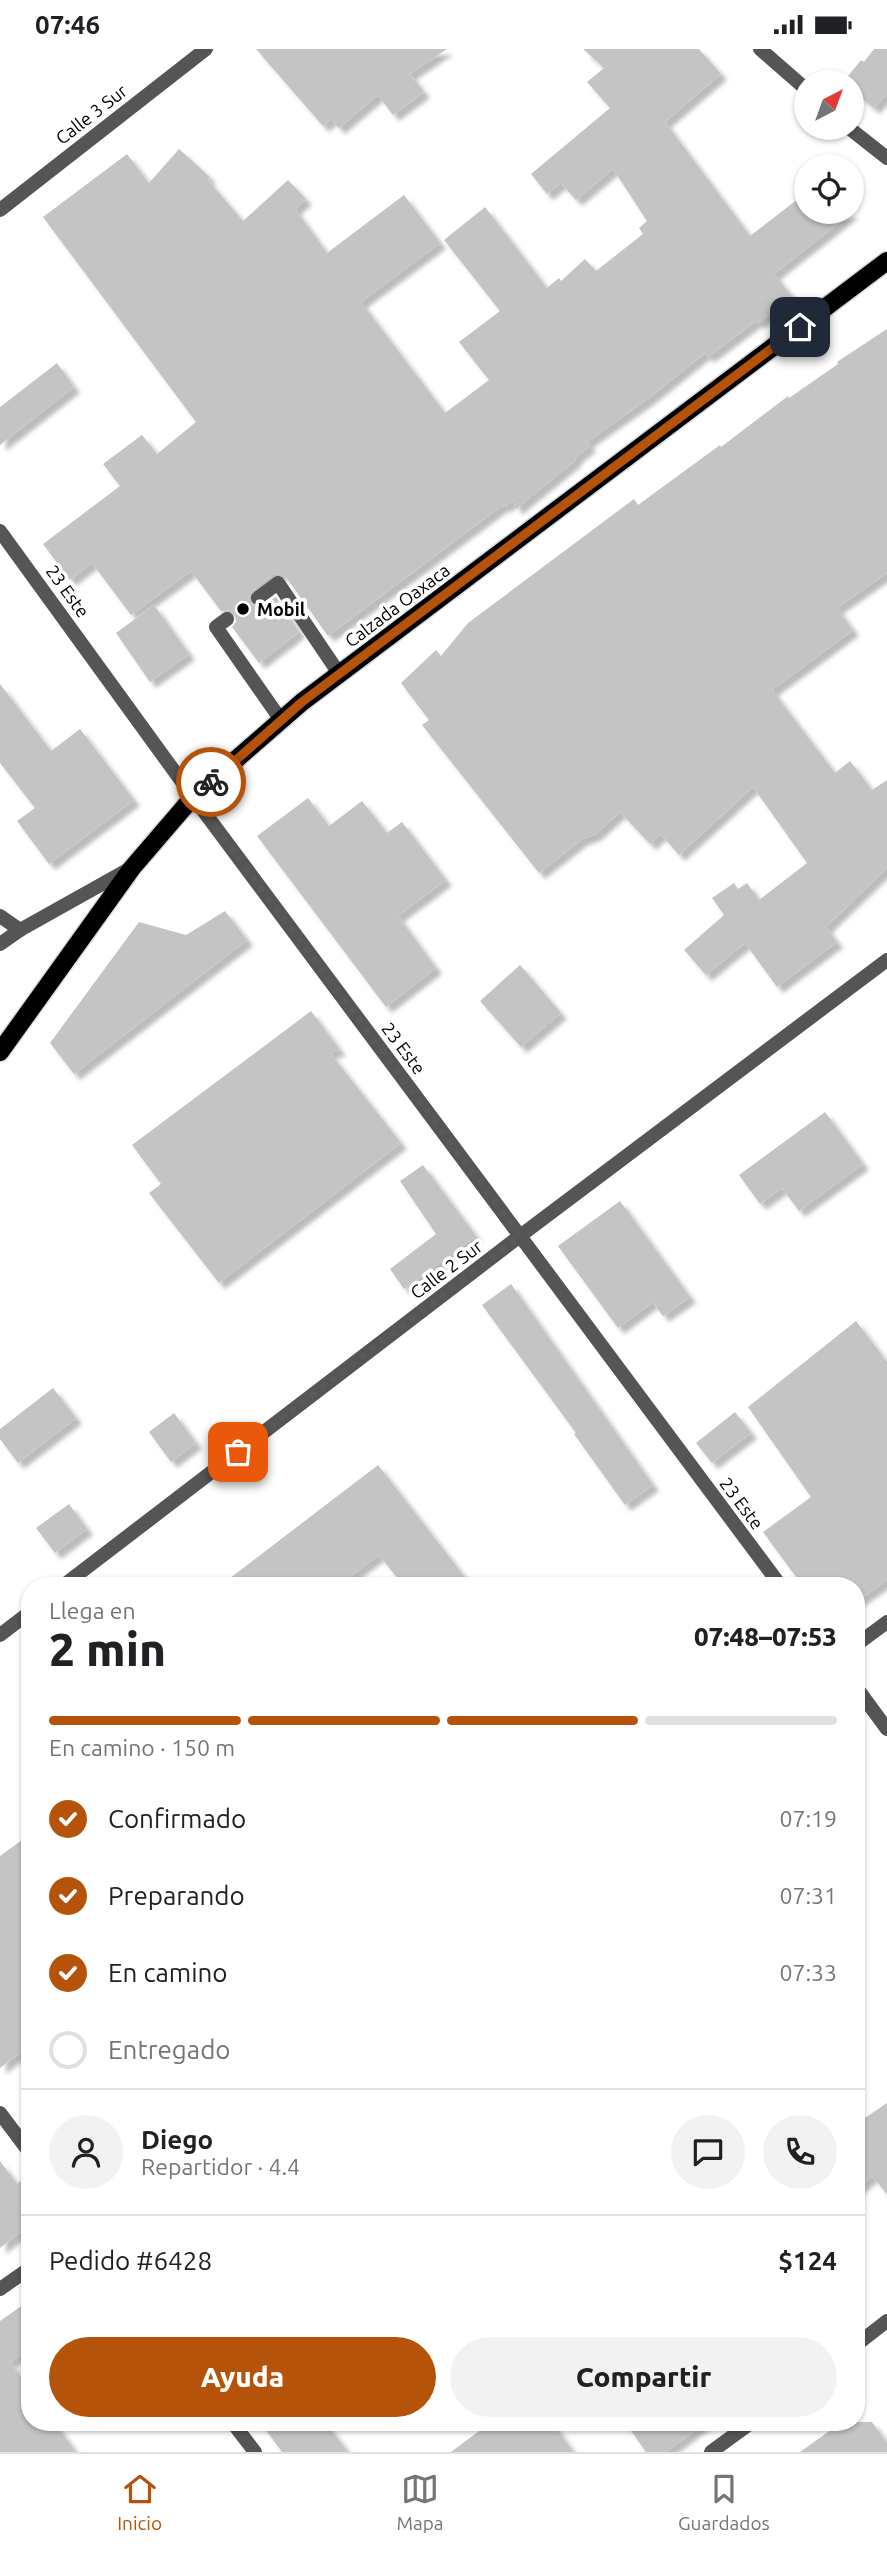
<!DOCTYPE html>
<html lang="es">
<head>
<meta charset="utf-8">
<style>
	:root { --surface:#fff; --page:#f2f2f2; --text:#202124; --muted:#757577; --line:#e0e0e0; --accent:#b45309 }
	body { margin:0; font-family:Ubuntu,sans-serif; background:var(--page); color:var(--text); height:100vh; display:flex; flex-direction:column; font-size:26px; white-space:nowrap }
	* { box-sizing:border-box; margin:0 }
	p { font-size:23px; color:var(--muted) }
	.icon { flex:none; width:38px; height:38px; fill:none; stroke:currentColor; stroke-width:2; stroke-linecap:round; stroke-linejoin:round }
	.map { position:relative; flex:1; overflow:hidden }
	.details { position:absolute; left:21px; top:1528px; width:844px; height:854px; display:flex; flex-direction:column; background:var(--surface); border-radius:28px; box-shadow:0 2px 5px #0004 }
	.details>* { flex:none }
	.needle { width:46px; rotate:41deg }
	.fabs { position:absolute; left:794px; top:21px; display:grid; gap:14px }
	.fabs a { display:grid; place-items:center; width:70px; height:70px; border-radius:50%; background:var(--surface); box-shadow:0 2px 5px #0004; font-size:35px }
	.pin { position:absolute; display:grid; place-items:center; width:60px; height:60px; color:#fff; margin:-30px; border-radius:14px; box-shadow:0 4px 10px #0006 }
	.courier { position:absolute; display:grid; place-items:center; width:70px; height:70px; margin:-35px; border:5px solid #b45309; border-radius:50%; background:#fff; color:#222; box-shadow:0 2px 9px #0007 }
	.head em { font-style:normal; font-weight:800 }
	.head div { display:flex; flex-direction:column-reverse }
	.head { display:flex; align-items:center; justify-content:space-between; height:119px; padding:0 28px }
	h1 { font-size:46px; font-weight:800; line-height:52px }
	.bar { display:grid; grid-template-columns:repeat(4,1fr); gap:10px 7px; align-content:center; height:84px; padding:0 28px }
	.bar i { height:9px; border-radius:5px; background:var(--line) }
	.bar .active { background:var(--accent) }
	.bar p { grid-column:span 4 }
	.line { display:flex; align-items:center; gap:18px; padding:0 28px; border-top:2px solid var(--line) }
	.line div { flex:1 }
	.round { display:grid; place-items:center; flex:none; width:74px; height:74px; border-radius:37px; background:var(--page) }
	ol { padding:0 28px; list-style:none }
	li { display:flex; align-items:center; gap:21px; height:77px }
	li p { margin-inline-start:auto }
	li .icon { padding:7px; border-radius:50%; background:var(--accent); color:#fff; stroke-width:4 }
	li:last-child { color:var(--muted) }
	li i { width:38px; height:38px; border:4px solid var(--line); border-radius:50% }
	.cta { display:flex; gap:14px; margin-top:auto; padding:14px 28px }
	.cta a { flex:1; height:80px; border-radius:42px; background:var(--accent); color:#fff; font-size:28px; font-weight:800; line-height:80px; text-align:center }
	.cta a+a { background:var(--page); color:var(--text) }
	.status { display:flex; justify-content:space-between; align-items:center; height:49px; padding:0 35px; background:var(--surface); direction:ltr }
	.status svg { height:19px; fill:currentColor }
	.dock { display:flex; justify-content:space-around; align-items:center; height:98px; border-top:2px solid var(--line); background:var(--surface); font-size:19px; color:var(--muted) }
	.dock a { display:grid; justify-items:center; gap:4px }
	.dock .active { color:var(--accent) }
	.map>svg:first-child { display:block }
	.building { fill:#c4c4c4; filter:url(#shadow) }
	.lines { fill:none; stroke-linecap:round; stroke-linejoin:round }
	.primary-casing { stroke:#dbdbdb; stroke-width:21 }
	.service { stroke:#555; stroke-width:14 }
	.minor { stroke:#555; stroke-width:14 }
	.primary { stroke:#000; stroke-width:18 }
	.done { stroke:#595959; stroke-width:7; stroke-dasharray:0 12.6 }
	.route { stroke:#b45309; stroke-width:9 }
	.poi-dot { fill:#000; stroke:#fff; stroke-width:2.5 }
	.labels { text-anchor:middle; dominant-baseline:central; stroke-width:7; stroke-linejoin:round; paint-order:stroke }
	.street-label { font-size:18px; fill:#000; stroke:#fff }
	.poi-label { font-size:18px; font-weight:bold; fill:#000; stroke:#fff; text-anchor:start }
</style>
</head>
<body>
<div class="status"><b>07:46</b><svg viewBox="0 0 49 12"><path d="M0 12V9h3v3zM5 12V6h3v6zM10 12V3h3v9zM15 12V0h3v12zM26 1h20v11H26zM47 4h2v5h-2z"/></svg></div>
<div class="map">
<svg width="887" height="2403" viewBox="0 0 887 2403">
	<defs>
		<filter id="shadow"><feDropShadow dx="6" dy="6" stdDeviation="2" flood-color="#0004"/></filter>
	</defs>
	<rect width="100%" height="100%" fill="#fff"/>
	<path class="building" d="M256 0H447L410 25 424 43 393 66 378 46 339 79 331 70 323 77Z
		M583 0H699L721 25 665 73 750 187 807 143V163H853L774 225 792 247 758 274 756 272 708 308 705 304 649 349 587 393 590 397 575 409 576 411 516 460 513 451 504 458 503 456 328 587 286 528 278 524 272 526 252 542 248 549 250 554 260 558 276 548 299 583 259 614 232 578 236 573 235 565 230 561 221 562 191 522 131 566 92 514 70 531 43 495 120 437 103 415 142 386 157 405 196 373 43 168 127 105 149 134 179 100 210 128 207 130 243 172 288 131 306 150 295 160 327 204 404 146 440 194 361 253 445 364 489 331 459 293 500 262 444 191 485 158 547 239 559 229 561 232 585 210 596 222 643 185 639 179 647 172 613 120 576 151 561 134 547 145 531 125 610 59 587 33 604 19Z
		M874 0H887V44L874 59 852 41V33H843L861 11 864 13Z
		M887 280V524L837 559 853 581 772 641 835 724 850 712 872 741 887 731V819L826 878 837 893 777 938 745 894 706 926 684 901 724 866 712 849 734 834 738 840 747 834 759 851 807 814 753 738 679 806 661 785 650 795 620 763 596 785 581 791 539 824 422 676 429 671 401 634 436 601 441 607 468 574 634 450 638 456 720 396 721 398 788 347 789 349 838 315 837 313Z
		M57 314 74 338 0 396V358Z
		M154 556 189 605 150 633 116 584Z
		M0 635 51 702 80 680 134 751 49 815 17 772 35 759 0 714Z
		M308 749 329 777 362 752 387 784 402 773 446 831 398 867 436 919 386 958 257 787Z
		M225 862 247 891 74 1025 50 994 139 873 186 886Z
		M520 916 561 964 521 998 480 952Z
		M311 962 340 1001 330 1004 401 1094 219 1234 149 1144 161 1135 132 1096Z
		M825 1063 863 1115 799 1162 782 1139 760 1155 739 1126Z
		M423 1116 476 1187 404 1240 390 1220 436 1185 400 1132Z
		M620 1152 690 1248 663 1267 653 1253 618 1279 558 1197Z
		M511 1235 653 1436 625 1456 574 1385 576 1384 482 1256Z
		M856 1272 887 1313V1531L856 1553V1536H802L763 1483 811 1448 748 1358Z
		M53 1339 76 1369 18 1414 0 1390V1380Z
		M735 1363 751 1384 712 1414 696 1394Z
		M174 1364 196 1394 171 1413 149 1383Z
		M378 1416 471 1536H403L379 1506 339 1536H221Z
		M69 1455 87 1480 55 1504 36 1479Z
		M30 1785V1996L0 2019V1807Z
		M887 2054V2145L872 2127 856 2141V2075Z
		M0 2112 17 2135 30 2125V2176L0 2199Z
		M30 2251V2299L10 2313 30 2340V2373H54L76 2403H0V2272Z
		M260 2373H325L348 2403H282Z
		M491 2373H552L573 2403H451Z
		M625 2373H706L666 2403H646Z
		M842 2373H872L887 2394V2403H800Z"/>
	<g class="lines">
		<defs>
			<path id="primary" d="M0 1003 132 819 193 748 302 653 887 212"/>
		</defs>
		<use href="#primary" class="primary-casing"/>
		<path class="service" d="M258 549 278 534 340 626
			M227 570 216 578 281 671
			M0 867 20 881"/>
		<path class="minor" d="M760 0 807 41
			M849 79 887 109
			M0 161 206 0
			M0 482 193 748 780 1536
			M0 895 20 881 129 820
			M64 1536 520 1187 887 911
			M0 1586 30 1563
			M856 1596 887 1573
			M856 1638 887 1680
			M0 2064 30 2104
			M0 2240 30 2219
			M856 2296 887 2272
			M232 2373 255 2403
			M711 2403 752 2373"/>
		<use href="#primary" class="primary"/>
	</g>
	<g class="lines">
		<path class="done" d="M211 733 193 748 520 1187 238 1403"/>
		<path class="route" d="M211 733 302 653 800 278"/>
	</g>
	<circle class="poi-dot" cx="243" cy="560" r="7"/>
	<g class="labels">
		<g class="street-label">
			<text transform="translate(91 65) rotate(-38)">Calle 3 Sur</text>
			<text transform="translate(68 542) rotate(54)">23 Este</text>
			<text transform="translate(397 556) rotate(-37)">Calzada Oaxaca</text>
			<text transform="translate(404 999) rotate(53)">23 Este</text>
			<text transform="translate(446 1220) rotate(-37)">Calle 2 Sur</text>
			<text transform="translate(742 1454) rotate(53)">23 Este</text>
		</g>
		<g class="poi-label">
			<text x="257" y="560">Mobil</text>
		</g>
	</g>
</svg>
<div class="fabs">
<a><svg class="needle" viewBox="-14 -14 28 28"><path d="M0-13l5 13h-10z" fill="#e53935"/><path d="M0 13l5-13h-10z" fill="#757577"/></svg></a>
<a><svg class="icon" aria-label="locate" viewBox="0 0 24 24"><circle cx="12" cy="12" r="6"/><path d="M12 2v4M12 18v4M2 12h4M18 12h4"/></svg></a>
</div>
<div class="pin" style="left:238px;top:1403px;background:#ea580c"><svg class="icon" aria-label="bag" viewBox="0 0 24 24"><path d="M5 8h14l-1 12H6zM9 8a3 3 0 0 1 6 0"/></svg></div>
<div class="pin" style="left:800px;top:278px;background:#1f2937"><svg class="icon" aria-label="home" viewBox="0 0 24 24"><path d="M3 11l9-7 9 7M6 9v11h12V9"/></svg></div>
<div class="courier" style="left:211px;top:733px"><svg class="icon" aria-label="bike" viewBox="0 0 24 24"><circle cx="6" cy="16" r="4"/><circle cx="18" cy="16" r="4"/><path d="M6 16l4-8h5l3 8M10 8l3 8H6M13 5h3"/></svg></div>
<section class="details">
<div class="head"><div><h1>2 min</h1><p>Llega en</p></div><em>07:48–07:53</em></div>
<div class="bar"><i class="active"></i><i class="active"></i><i class="active"></i><i></i><p>En camino · 150 m</p></div>
<ol>
<li><svg class="icon" aria-label="check" viewBox="0 0 24 24"><path d="M5 12l5 5 9-10"/></svg>Confirmado<p>07:19</p></li>
<li><svg class="icon" aria-label="check" viewBox="0 0 24 24"><path d="M5 12l5 5 9-10"/></svg>Preparando<p>07:31</p></li>
<li><svg class="icon" aria-label="check" viewBox="0 0 24 24"><path d="M5 12l5 5 9-10"/></svg>En camino<p>07:33</p></li>
<li><i></i>Entregado</li>
</ol>
<div class="line" style="height:126px"><a class="round"><svg class="icon" aria-label="person" viewBox="0 0 24 24"><circle cx="12" cy="8" r="4"/><path d="M4 21q1-7 8-7t8 7"/></svg></a><div><b>Diego</b><p>Repartidor · 4.4</p></div><a class="round"><svg class="icon" aria-label="chat" viewBox="0 0 24 24"><path d="M4 5h16v11H9l-5 4z"/></svg></a><a class="round"><svg class="icon" aria-label="phone" viewBox="0 0 24 24"><path d="M5 4h4l2 5-3 2q2 4 5 5l2-3 5 2v4C11 20 4 13 5 4z"/></svg></a></div>
<div class="line" style="height:91px"><div>Pedido #6428</div><b>$124</b></div>
<div class="cta"><a>Ayuda</a><a>Compartir</a></div>
</section>
</div>
<nav class="dock">
<a class="active"><svg class="icon" aria-label="home" viewBox="0 0 24 24"><path d="M3 11l9-7 9 7M6 9v11h12V9"/></svg>Inicio</a>
<a><svg class="icon" aria-label="map" viewBox="0 0 24 24"><path d="M3 6l6-2 6 2 6-2v14l-6 2-6-2-6 2zM9 4v14M15 6v14"/></svg>Mapa</a>
<a><svg class="icon" aria-label="saved" viewBox="0 0 24 24"><path d="M7 4h10v16l-5-4-5 4z"/></svg>Guardados</a>
</nav>
</body>
</html>
